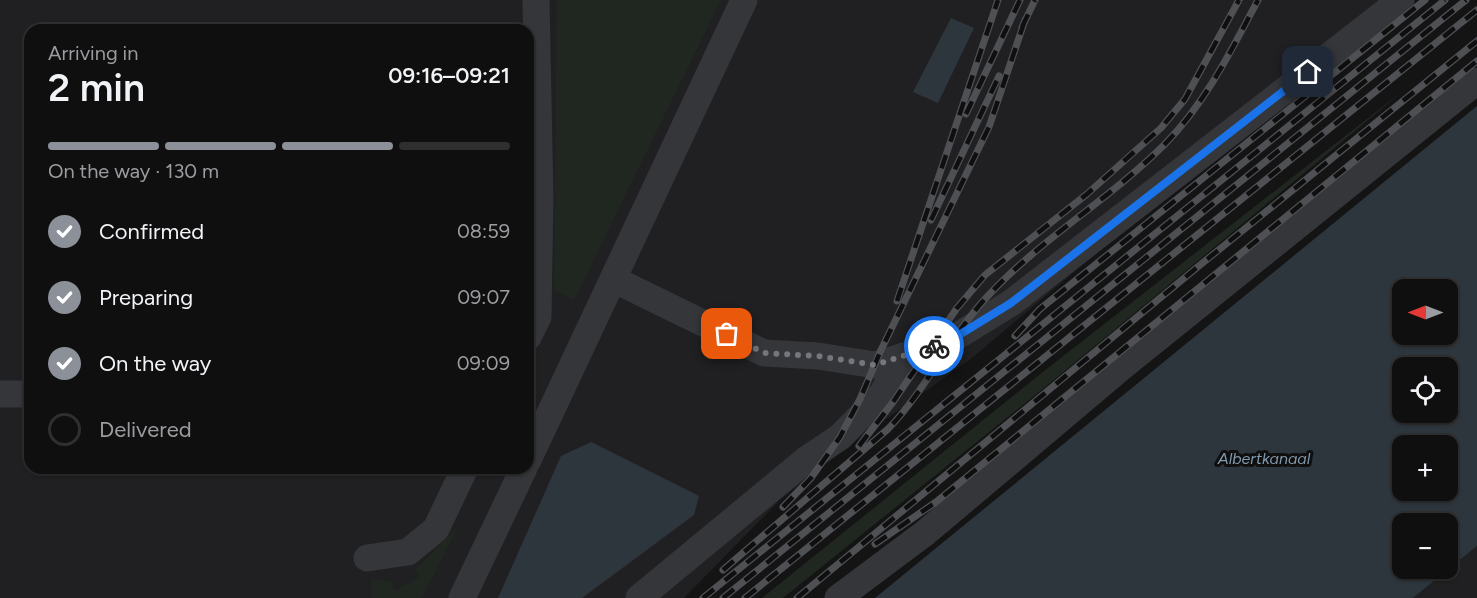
<!DOCTYPE html>
<html lang="en">
<head>
<meta charset="utf-8">
<style>
	:root { --surface:#0f0f10; --page:#1d1d1e; --text:#f1f3f6; --muted:#9b9c9f; --line:#2f2f30; --accent:#8c9099 }
	body { margin:0; font-family:Figtree,sans-serif; background:var(--page); color:var(--text); height:100vh; display:flex; flex-direction:column; font-size:22px; white-space:nowrap }
	* { box-sizing:border-box; margin:0 }
	p { font-size:20px; color:var(--muted) }
	.icon { flex:none; width:33px; height:33px; fill:none; stroke:currentColor; stroke-width:2; stroke-linecap:round; stroke-linejoin:round }
	.map { position:relative; flex:1; overflow:hidden }
	.drawer { position:absolute; left:24px; top:24px; width:510px; height:450px; display:flex; flex-direction:column; background:var(--surface); border-radius:18px; box-shadow:0 2px 4px #0004,0 0 0 2px var(--line) }
	.drawer>* { flex:none }
	.needle { width:39px; rotate:270deg }
	.buttons { position:absolute; left:1392px; top:279px; display:grid; gap:12px }
	.buttons a { display:grid; place-items:center; width:66px; height:66px; border-radius:12px; background:var(--surface); box-shadow:0 2px 4px #0004,0 0 0 2px var(--line); font-size:30px }
	.pin { position:absolute; display:grid; place-items:center; width:51px; height:51px; color:#fff; margin:-26px; border-radius:12px; box-shadow:0 3px 9px #0006 }
	.courier { position:absolute; display:grid; place-items:center; width:60px; height:60px; margin:-30px; border:4px solid #1a73e8; border-radius:50%; background:#fff; color:#222; box-shadow:0 2px 8px #0007 }
	.overview em { font-style:normal; font-weight:600 }
	.overview div { display:flex; flex-direction:column-reverse }
	.overview { display:flex; align-items:center; justify-content:space-between; height:102px; padding:0 24px }
	h1 { font-size:39px; font-weight:600; line-height:45px }
	.bar { display:grid; grid-template-columns:repeat(4,1fr); gap:9px 6px; align-content:center; height:72px; padding:0 24px }
	.bar i { height:8px; border-radius:4px; background:var(--line) }
	.bar .on { background:var(--accent) }
	.bar p { grid-column:span 4 }
	ol { padding:0 24px; list-style:none }
	li { display:flex; align-items:center; gap:18px; height:66px }
	li p { margin-inline-start:auto }
	li .icon { padding:6px; border-radius:50%; background:var(--accent); color:#fff; stroke-width:4 }
	li:last-child { color:var(--muted) }
	li i { width:33px; height:33px; border:3px solid var(--line); border-radius:50% }
	.map>svg:first-child { display:block }
	.built { fill:#202022; fill-rule:evenodd }
	.green { fill:#202721 }
	.water { fill:#2e363d; fill-rule:evenodd }
	.lines { fill:none; stroke-linecap:round; stroke-linejoin:round }
	.minor { stroke:#35363a; stroke-width:27 }
	.rail-casing { stroke:#4e5054; stroke-width:7 }
	.rail { stroke:#0f0f10; stroke-width:4.5; stroke-dasharray:14; stroke-linecap:butt }
	.done { stroke:#73767c; stroke-width:6; stroke-dasharray:0 10.8 }
	.route { stroke:#1a73e8; stroke-width:8 }
	.labels { text-anchor:middle; dominant-baseline:central; stroke-width:6; stroke-linejoin:round; paint-order:stroke }
	.water-label { font-size:16px; font-style:italic; fill:#8099ad; stroke:#0f0f10 }
</style>
</head>
<body>
<div class="map">
<svg width="1477" height="598" viewBox="0 0 1477 598">
	<rect width="100%" height="100%" fill="#141415"/>
	<path class="built" d="M0 0H1411L1175 187 972 358 854 442 780 500 684 598H0ZM30 30H528V468H30Z
		M1477 546V598H1413Z"/>
	<path class="green" d="M557 0H721L574 300 554 290Z
		M1408 87 1055 379 783 598H762L1044 371Z
		M459 525 422 598H371V579L391 581 395 591 419 577 416 569Z"/>
	<path class="water" d="M951 18 974 28 938 103 913 92Z
		M1477 106V546L1413 598H875ZM1402 290H1448V334H1402ZM1402 368H1448V412H1402ZM1402 446H1448V490H1402ZM1402 524H1448V568H1402Z
		M591 442 699 496 694 515 582 598H498L561 456Z"/>
	<g class="lines">
		<path class="minor" d="M613 279 764 353 818 356 875 365 928 349 959 335 1011 303 1401 0
			M528 337 538 317 540 198 536 0
			M0 394H30
			M528 460 744 0
			M367 558 408 552 436 529 465 468
			M462 598 524 468
			M639 598 807 459 840 437 882 394 903 356
			M838 598 925 533 1123 366 1477 81"/>
		<defs>
			<path id="rail" d="M1022 27 1035 0
				M966 114 1020 0
				M931 220 999 76
				M897 301 998 0
				M1015 336 1040 309 1425 0
				M859 446 893 402 957 308 985 275 1087 194 1161 128 1185 99 1239 0
				M783 507 811 478 840 437 860 399 881 350 989 127 1025 20
				M875 544 936 502 1477 61
				M723 570 888 429C926 390 949 338 986 298 1039 240 1109 200 1165 144 1206 102 1231 51 1258 0
				M703 598 1445 0
				M723 598 1466 0
				M745 598 1477 10
				M797 598 1200 265 1477 41"/>
		</defs>
		<use href="#rail" class="rail-casing"/>
		<use href="#rail" class="rail"/>
	</g>
	<g class="lines">
		<path class="done" d="M727 334 764 353 818 356 875 365 934 346"/>
		<path class="route" d="M934 346 959 335 1011 303 1308 72"/>
	</g>
	<g class="labels">
		<g class="water-label">
			<text x="1264" y="458">Albertkanaal</text>
		</g>
	</g>
</svg>
<div class="buttons">
<a><svg class="needle" viewBox="-14 -14 28 28"><path d="M0-13l5 13h-10z" fill="#e53935"/><path d="M0 13l5-13h-10z" fill="#9b9c9f"/></svg></a>
<a><svg class="icon" aria-label="locate" viewBox="0 0 24 24"><circle cx="12" cy="12" r="6"/><path d="M12 2v4M12 18v4M2 12h4M18 12h4"/></svg></a>
<a>+</a>
<a>−</a>
</div>
<div class="pin" style="left:727px;top:334px;background:#ea580c"><svg class="icon" aria-label="bag" viewBox="0 0 24 24"><path d="M5 8h14l-1 12H6zM9 8a3 3 0 0 1 6 0"/></svg></div>
<div class="pin" style="left:1308px;top:72px;background:#1f2937"><svg class="icon" aria-label="home" viewBox="0 0 24 24"><path d="M3 11l9-7 9 7M6 9v11h12V9"/></svg></div>
<div class="courier" style="left:934px;top:346px"><svg class="icon" aria-label="bike" viewBox="0 0 24 24"><circle cx="6" cy="16" r="4"/><circle cx="18" cy="16" r="4"/><path d="M6 16l4-8h5l3 8M10 8l3 8H6M13 5h3"/></svg></div>
<section class="drawer">
<div class="overview"><div><h1>2 min</h1><p>Arriving in</p></div><em>09:16–09:21</em></div>
<div class="bar"><i class="on"></i><i class="on"></i><i class="on"></i><i></i><p>On the way · 130 m</p></div>
<ol>
<li><svg class="icon" aria-label="check" viewBox="0 0 24 24"><path d="M5 12l5 5 9-10"/></svg>Confirmed<p>08:59</p></li>
<li><svg class="icon" aria-label="check" viewBox="0 0 24 24"><path d="M5 12l5 5 9-10"/></svg>Preparing<p>09:07</p></li>
<li><svg class="icon" aria-label="check" viewBox="0 0 24 24"><path d="M5 12l5 5 9-10"/></svg>On the way<p>09:09</p></li>
<li><i></i>Delivered</li>
</ol>
</section>
</div>
</body>
</html>
